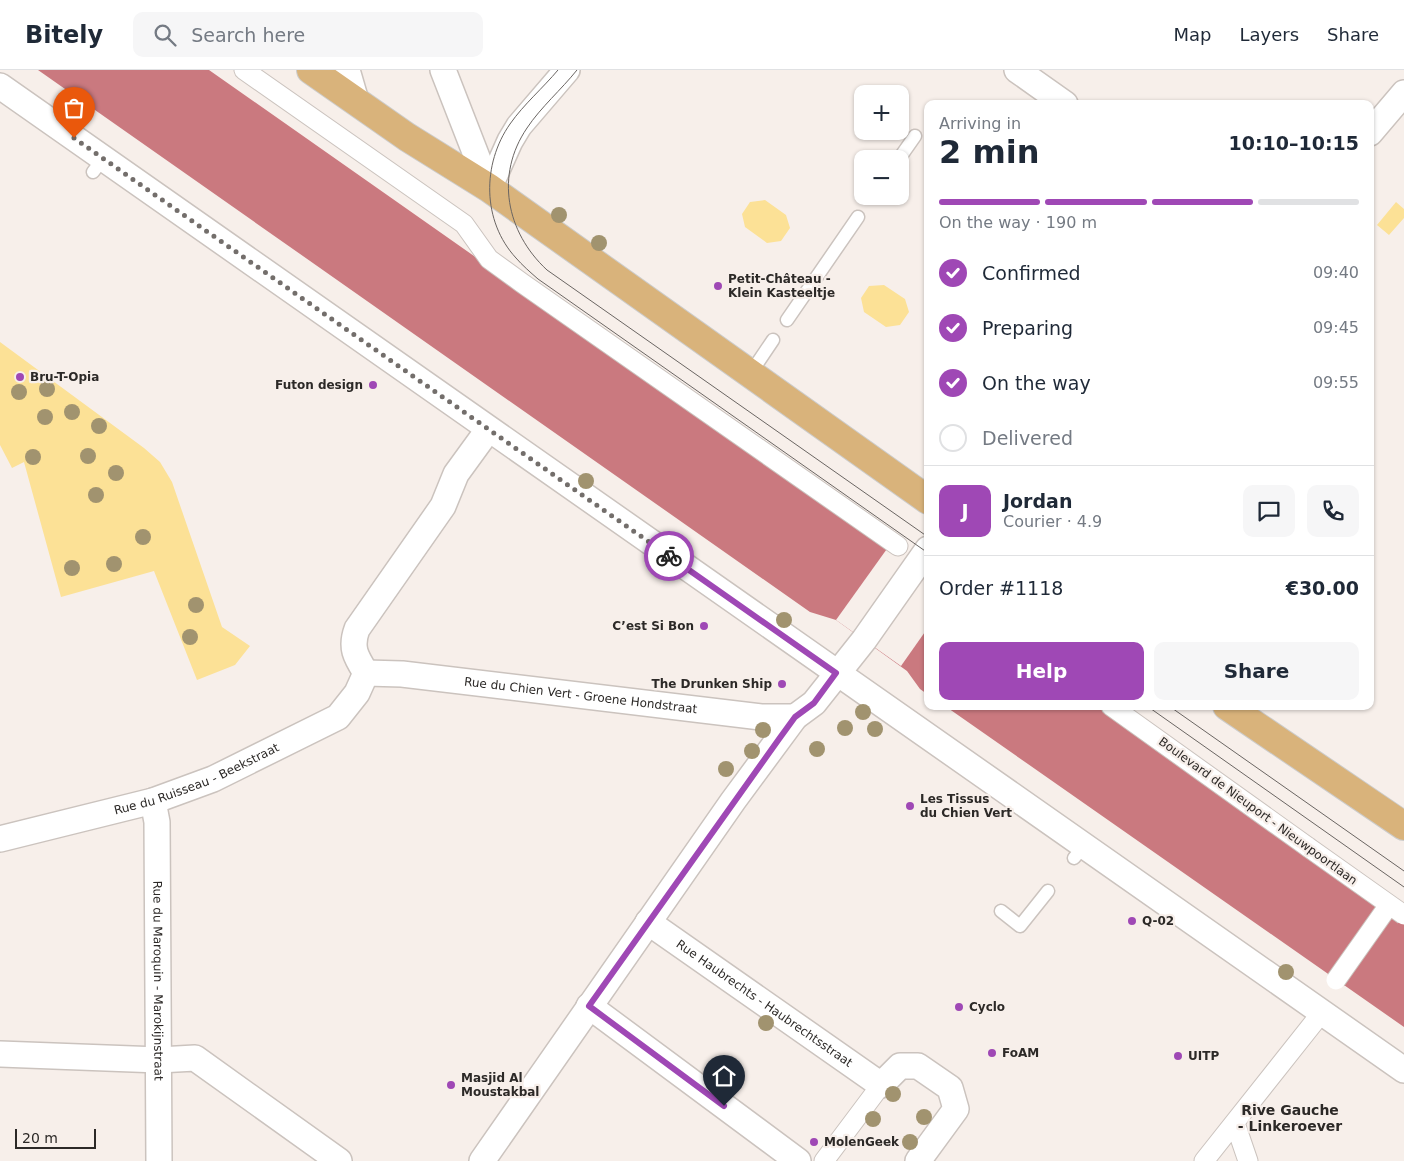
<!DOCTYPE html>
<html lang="en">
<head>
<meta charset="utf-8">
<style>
	:root { --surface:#fff; --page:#f6f6f7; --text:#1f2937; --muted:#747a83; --line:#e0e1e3; --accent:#9f48b5 }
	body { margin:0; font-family:"DejaVu Sans",sans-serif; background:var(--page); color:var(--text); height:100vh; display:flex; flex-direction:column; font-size:19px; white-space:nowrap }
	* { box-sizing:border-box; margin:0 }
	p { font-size:16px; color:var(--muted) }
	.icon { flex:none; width:28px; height:28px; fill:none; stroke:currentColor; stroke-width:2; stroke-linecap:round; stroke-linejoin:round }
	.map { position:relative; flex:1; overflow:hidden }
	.details { position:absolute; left:924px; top:30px; width:450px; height:610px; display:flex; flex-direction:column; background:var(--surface); border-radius:10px; box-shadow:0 1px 4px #0004 }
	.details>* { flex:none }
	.buttons { position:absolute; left:854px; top:15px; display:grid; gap:10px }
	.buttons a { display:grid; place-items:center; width:55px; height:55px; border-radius:10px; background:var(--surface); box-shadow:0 1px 4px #0004; font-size:25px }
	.scale { position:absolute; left:15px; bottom:12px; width:81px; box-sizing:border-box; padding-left:5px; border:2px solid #2c2927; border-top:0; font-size:14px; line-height:18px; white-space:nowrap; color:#2c2927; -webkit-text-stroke:4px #f7efea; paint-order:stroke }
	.pin { position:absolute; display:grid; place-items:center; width:42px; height:42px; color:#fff; margin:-51px -21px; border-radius:50% 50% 50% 0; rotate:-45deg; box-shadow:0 0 5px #0007 }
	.pin .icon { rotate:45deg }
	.courier { position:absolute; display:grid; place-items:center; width:50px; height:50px; margin:-25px; border:4px solid #9f48b5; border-radius:50%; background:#fff; color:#222; box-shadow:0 1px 6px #0007 }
	.overview em { font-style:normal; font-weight:800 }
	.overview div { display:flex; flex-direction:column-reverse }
	.overview { display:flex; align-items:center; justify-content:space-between; height:85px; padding:0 15px }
	h1 { font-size:32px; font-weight:800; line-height:38px }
	.bar { display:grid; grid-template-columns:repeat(4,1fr); gap:8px 5px; align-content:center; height:60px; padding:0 15px }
	.bar i { height:6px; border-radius:4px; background:var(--line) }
	.bar .on { background:var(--accent) }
	.bar p { grid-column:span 4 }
	.line { display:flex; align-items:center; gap:12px; padding:0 15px; border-top:1px solid var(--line) }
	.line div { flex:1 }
	.round { display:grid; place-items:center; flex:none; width:52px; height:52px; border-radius:10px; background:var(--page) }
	ol { padding:0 15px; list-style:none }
	li { display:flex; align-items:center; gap:15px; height:55px }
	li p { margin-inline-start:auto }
	li .icon { padding:5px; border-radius:50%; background:var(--accent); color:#fff; stroke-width:4 }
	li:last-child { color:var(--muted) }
	li i { width:28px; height:28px; border:2px solid var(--line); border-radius:50% }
	.button { display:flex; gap:10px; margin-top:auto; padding:10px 15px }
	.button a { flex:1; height:58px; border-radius:10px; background:var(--accent); color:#fff; font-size:20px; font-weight:800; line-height:58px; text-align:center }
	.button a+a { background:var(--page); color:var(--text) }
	header { display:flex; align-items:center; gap:30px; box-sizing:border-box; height:70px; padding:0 25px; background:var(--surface); border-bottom:1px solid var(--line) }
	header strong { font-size:24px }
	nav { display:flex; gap:28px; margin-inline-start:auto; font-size:18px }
	.search { width:350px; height:45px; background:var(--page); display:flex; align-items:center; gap:12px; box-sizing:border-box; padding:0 18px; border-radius:10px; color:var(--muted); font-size:19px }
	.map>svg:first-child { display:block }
	.green { fill:#fce196 }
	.water { fill:#ca797f }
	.pier { fill:#f7efea }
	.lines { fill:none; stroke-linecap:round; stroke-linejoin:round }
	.service-casing { stroke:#cbc3be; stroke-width:15 }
	.pedestrian-casing { stroke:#cbc3be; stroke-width:21 }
	.minor-casing { stroke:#cbc3be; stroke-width:28 }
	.primary-casing { stroke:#cccccb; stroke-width:30 }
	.service { stroke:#fff; stroke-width:12 }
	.pedestrian { stroke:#fff; stroke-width:19 }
	.minor { stroke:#fff; stroke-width:25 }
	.primary { stroke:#d9b37b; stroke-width:28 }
	.tram { stroke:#6a6562; stroke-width:1 }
	.pedestrian-bridge-casing { stroke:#cbc3be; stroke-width:21; stroke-linecap:butt }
	.pedestrian-bridge { stroke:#fff; stroke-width:19 }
	.tree { fill:#a1936f }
	.done { stroke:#736e6b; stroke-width:5; stroke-dasharray:0 9 }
	.route { stroke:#9f48b5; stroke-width:6 }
	.poi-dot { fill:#9f48b5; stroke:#f7efea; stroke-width:2 }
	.labels { text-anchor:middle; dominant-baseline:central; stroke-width:4.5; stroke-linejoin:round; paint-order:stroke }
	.poi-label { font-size:12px; font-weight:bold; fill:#2c2927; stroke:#f7efea; text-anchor:start }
	.street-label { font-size:12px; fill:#2c2927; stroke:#f7efea }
	.neighbourhood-label { font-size:14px; font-weight:bold; fill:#2c2927; stroke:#f7efea }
</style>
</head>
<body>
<header>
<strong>Bitely</strong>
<div class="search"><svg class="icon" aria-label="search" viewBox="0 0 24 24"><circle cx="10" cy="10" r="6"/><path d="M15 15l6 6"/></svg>Search here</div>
<nav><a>Map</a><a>Layers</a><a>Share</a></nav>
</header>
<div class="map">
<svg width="1404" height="1091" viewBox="0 0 1404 1091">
	<rect width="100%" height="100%" fill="#f7efea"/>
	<path class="green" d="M765 130 786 145 790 158 781 171 767 173 745 157 742 144 750 132Z
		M1396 132 1404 139V148L1389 165 1377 155Z
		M884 215 905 229 909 242 900 255 886 257 864 242 861 228 869 216Z
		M0 272 144 378 160 392 172 412 222 557 250 576 235 595 197 610 154 501 61 527 24 392 12 398 0 375Z"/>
	<path class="water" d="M38 0H209L927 504V624L920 619 907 601 836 550 810 542Z
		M945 636H1117L1404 837V957Z"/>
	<path class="pier" d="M889 476 927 504V559L901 596 836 550Z"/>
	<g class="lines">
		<defs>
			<path id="service" d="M901 86 915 66
				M93 102 103 89
				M787 250 858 147
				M750 304 773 270
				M1074 788 1084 776
				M1001 841 1020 856 1048 821"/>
			<path id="pedestrian" d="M244 0 464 154 489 189 522 213 898 476
				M1111 636 1308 777
				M1235 1053 1248 1091
				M824 1091 881 1015
				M1204 1091 1315 951"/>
			<g id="minor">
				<path d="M347 0 356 31"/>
				<path d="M443 0 489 118"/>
				<path d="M1017 0 1065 34"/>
				<path d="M0 16 1404 1000"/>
				<path d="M1370 63 1404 23"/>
				<path d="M489 118 510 71 519 56 567 0"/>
				<path id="s1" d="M366 603 402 604 761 647H795"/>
				<path d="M366 603C356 587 350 578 357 559L443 436 456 404 488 360"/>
				<path id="s2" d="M153 731 157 752 159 1091"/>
				<path id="s3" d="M0 769 153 731 213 709 338 647 357 623 366 603"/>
				<path id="s4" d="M648 852 881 1015 900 996H918L950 1018 956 1039 918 1091"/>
				<path d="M589 936 798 1091"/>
				<path d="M0 984 159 990 195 988 339 1091"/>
				<path d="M482 1091 733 731 795 647 814 633 864 570 928 479"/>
			</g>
			<path id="primary" d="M311 0 407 67 489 118 928 430
				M1227 636 1404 756"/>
		</defs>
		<use href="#service" class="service-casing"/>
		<use href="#pedestrian" class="pedestrian-casing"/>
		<use href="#minor" class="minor-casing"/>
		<use href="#primary" class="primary-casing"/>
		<use href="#service" class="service"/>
		<use href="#pedestrian" class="pedestrian"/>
		<use href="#minor" class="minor"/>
		<use href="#primary" class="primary"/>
		<path class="tram" d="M558 0C543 18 524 34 510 54 482 94 482 151 516 188 522 195 530 202 538 209L928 483
			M577 0C561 20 541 37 527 58 495 105 506 162 547 200L928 467
			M1147 636 1404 817
			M1169 636 1404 801"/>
		<defs>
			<path id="pedestrian-bridge" d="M1308 777 1404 845
				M1336 910 1389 835"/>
		</defs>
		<use href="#pedestrian-bridge" class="pedestrian-bridge-casing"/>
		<use href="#pedestrian-bridge" class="pedestrian-bridge"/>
	</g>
	<g class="tree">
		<circle cx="559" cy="145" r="8"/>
		<circle cx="599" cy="173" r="8"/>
		<circle cx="47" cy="319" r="8"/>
		<circle cx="19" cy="322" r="8"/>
		<circle cx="72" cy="342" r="8"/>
		<circle cx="45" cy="347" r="8"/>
		<circle cx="99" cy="356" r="8"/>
		<circle cx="88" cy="386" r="8"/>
		<circle cx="33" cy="387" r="8"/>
		<circle cx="116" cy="403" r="8"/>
		<circle cx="586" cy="411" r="8"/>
		<circle cx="96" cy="425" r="8"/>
		<circle cx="143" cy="467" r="8"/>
		<circle cx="114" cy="494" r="8"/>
		<circle cx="72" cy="498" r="8"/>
		<circle cx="196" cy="535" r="8"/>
		<circle cx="784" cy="550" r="8"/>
		<circle cx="190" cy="567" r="8"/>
		<circle cx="863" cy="642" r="8"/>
		<circle cx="845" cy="658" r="8"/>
		<circle cx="875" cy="659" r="8"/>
		<circle cx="763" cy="660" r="8"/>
		<circle cx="817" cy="679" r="8"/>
		<circle cx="752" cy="681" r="8"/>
		<circle cx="726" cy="699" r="8"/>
		<circle cx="1286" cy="902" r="8"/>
		<circle cx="766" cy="953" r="8"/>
		<circle cx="893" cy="1024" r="8"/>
		<circle cx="924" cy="1047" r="8"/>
		<circle cx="873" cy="1049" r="8"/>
		<circle cx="910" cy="1072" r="8"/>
	</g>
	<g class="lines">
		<path class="done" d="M74 68 669 486"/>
		<path class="route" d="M669 486 836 603 814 633 795 647 779 669 589 936 724 1036"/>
	</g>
	<g class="poi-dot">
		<circle cx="718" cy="216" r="5"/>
		<circle cx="20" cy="307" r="5"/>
		<circle cx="373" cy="315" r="5"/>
		<circle cx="704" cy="556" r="5"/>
		<circle cx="782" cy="614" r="5"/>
		<circle cx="910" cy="736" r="5"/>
		<circle cx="1132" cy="851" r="5"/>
		<circle cx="959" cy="937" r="5"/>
		<circle cx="992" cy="983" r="5"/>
		<circle cx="1178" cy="986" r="5"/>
		<circle cx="451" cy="1015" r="5"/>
		<circle cx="814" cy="1072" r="5"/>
	</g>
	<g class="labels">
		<g class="poi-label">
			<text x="728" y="209">Petit-Château -<tspan x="728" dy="14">Klein Kasteeltje</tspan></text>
			<text x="30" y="307">Bru-T-Opia</text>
			<text x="363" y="315" text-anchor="end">Futon design</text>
			<text x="694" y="556" text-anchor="end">C’est Si Bon</text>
			<text x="772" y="614" text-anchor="end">The Drunken Ship</text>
			<text x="920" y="729">Les Tissus<tspan x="920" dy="14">du Chien Vert</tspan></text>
			<text x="1142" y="851">Q-02</text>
			<text x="969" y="937">Cyclo</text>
			<text x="1002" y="983">FoAM</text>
			<text x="1188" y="986">UITP</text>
			<text x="461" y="1008">Masjid Al<tspan x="461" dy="14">Moustakbal</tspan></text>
			<text x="824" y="1072">MolenGeek</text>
		</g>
		<g class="street-label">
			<text stroke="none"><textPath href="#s1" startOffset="216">Rue du Chien Vert - Groene Hondstraat</textPath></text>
			<text stroke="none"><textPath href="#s3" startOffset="206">Rue du Ruisseau - Beekstraat</textPath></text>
			<text transform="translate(1258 741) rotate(36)">Boulevard de Nieuport - Nieuwpoortlaan</text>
			<text stroke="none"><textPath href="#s2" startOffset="180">Rue du Maroquin - Marokijnstraat</textPath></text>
			<text stroke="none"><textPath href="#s4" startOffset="142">Rue Haubrechts - Haubrechtsstraat</textPath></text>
		</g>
		<g class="neighbourhood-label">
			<text x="1290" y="1040">Rive Gauche<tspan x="1290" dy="16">- Linkeroever</tspan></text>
		</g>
	</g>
</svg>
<div class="buttons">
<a>+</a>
<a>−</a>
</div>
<div class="scale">20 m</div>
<div class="pin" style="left:74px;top:68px;background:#ea580c"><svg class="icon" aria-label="bag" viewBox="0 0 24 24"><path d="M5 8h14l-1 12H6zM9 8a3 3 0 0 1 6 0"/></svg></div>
<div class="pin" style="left:724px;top:1036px;background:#1f2937"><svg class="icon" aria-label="home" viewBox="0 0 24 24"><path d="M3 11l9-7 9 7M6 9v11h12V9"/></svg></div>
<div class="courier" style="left:669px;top:486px"><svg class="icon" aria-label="bike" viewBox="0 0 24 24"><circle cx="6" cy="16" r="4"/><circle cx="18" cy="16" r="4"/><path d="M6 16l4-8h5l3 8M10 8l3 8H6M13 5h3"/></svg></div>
<section class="details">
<div class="overview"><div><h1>2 min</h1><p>Arriving in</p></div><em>10:10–10:15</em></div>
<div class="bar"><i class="on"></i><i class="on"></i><i class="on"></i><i></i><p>On the way · 190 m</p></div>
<ol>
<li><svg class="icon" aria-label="check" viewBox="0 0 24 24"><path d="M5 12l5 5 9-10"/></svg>Confirmed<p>09:40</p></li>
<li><svg class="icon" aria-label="check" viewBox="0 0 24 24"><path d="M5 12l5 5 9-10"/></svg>Preparing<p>09:45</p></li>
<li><svg class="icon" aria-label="check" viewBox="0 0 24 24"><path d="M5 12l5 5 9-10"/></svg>On the way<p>09:55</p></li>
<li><i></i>Delivered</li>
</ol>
<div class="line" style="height:90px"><b class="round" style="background:var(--accent);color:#fff">J</b><div><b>Jordan</b><p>Courier · 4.9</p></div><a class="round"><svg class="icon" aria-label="chat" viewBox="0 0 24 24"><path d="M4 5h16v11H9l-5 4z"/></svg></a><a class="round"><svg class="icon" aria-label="phone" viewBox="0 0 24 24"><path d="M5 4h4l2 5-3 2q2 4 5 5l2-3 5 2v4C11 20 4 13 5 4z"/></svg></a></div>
<div class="line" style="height:65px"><div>Order #1118</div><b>€30.00</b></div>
<div class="button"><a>Help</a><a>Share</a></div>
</section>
</div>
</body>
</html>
